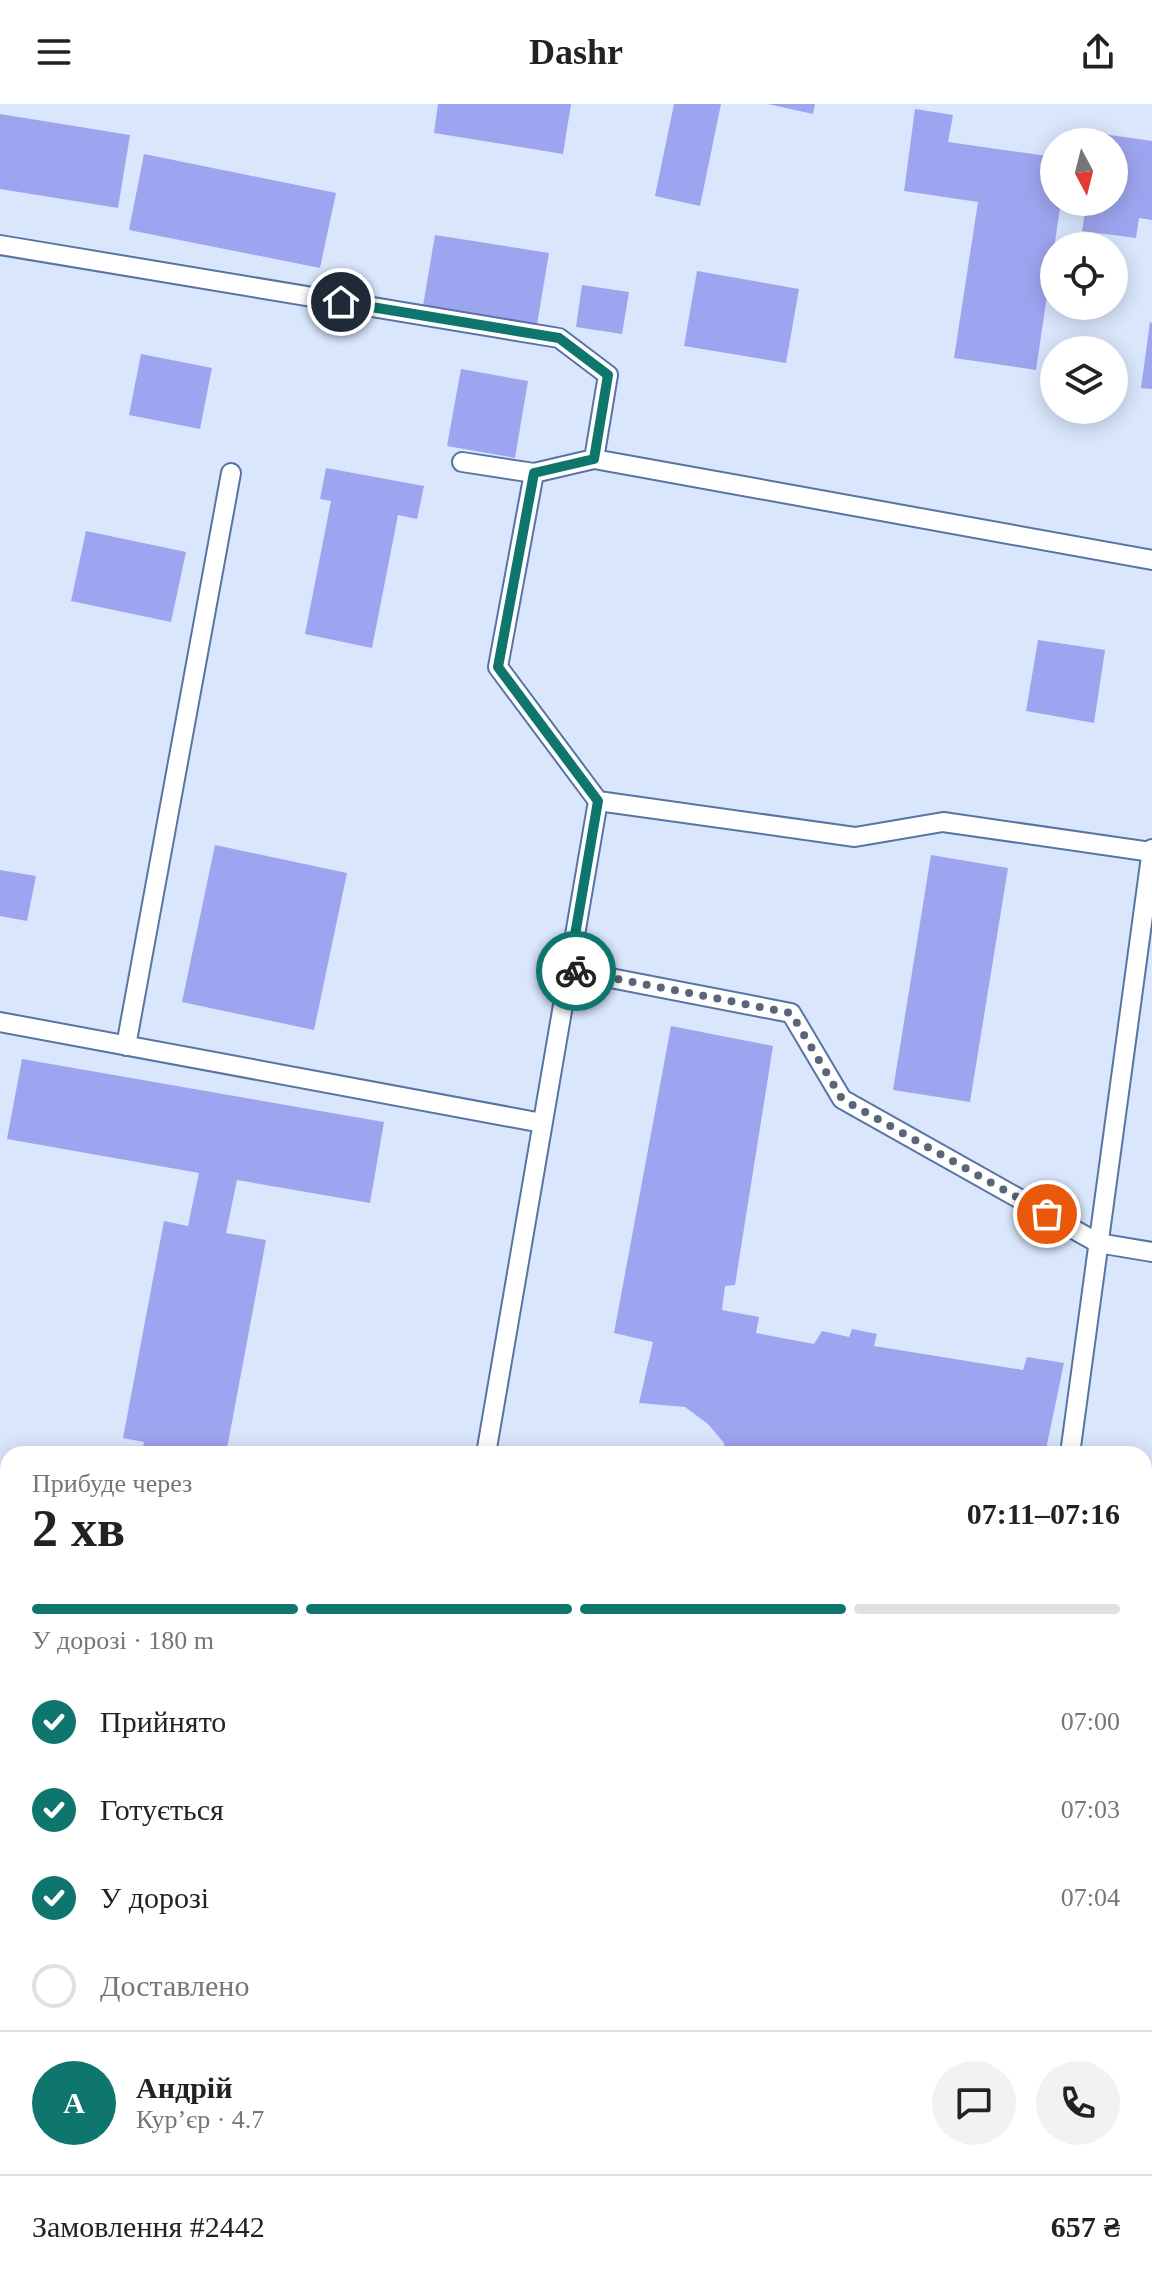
<!DOCTYPE html>
<html lang="uk">
<head>
<meta charset="utf-8">
<style>
	:root { --surface:#fff; --page:#f2f2f2; --text:#222; --muted:#767676; --line:#e0e0e0; --accent:#0f766e }
	body { margin:0; font-family:"Times New Roman",serif; background:var(--page); color:var(--text); height:100vh; display:flex; flex-direction:column; font-size:30px; white-space:nowrap }
	* { box-sizing:border-box; margin:0 }
	p { font-size:26px; color:var(--muted) }
	.icon { flex:none; width:44px; height:44px; fill:none; stroke:currentColor; stroke-width:2; stroke-linecap:round; stroke-linejoin:round }
	.map { position:relative; flex:1; overflow:hidden }
	.side { position:absolute; left:0px; top:1342px; width:1152px; height:850px; display:flex; flex-direction:column; background:var(--surface); border-radius:24px 24px 0 0; box-shadow:0 4px 20px #0003 }
	.side>* { flex:none }
	.needle { width:52px; rotate:173deg }
	.tools { position:absolute; left:1040px; top:24px; display:grid; gap:16px }
	.tools a { display:grid; place-items:center; width:88px; height:88px; border-radius:50%; background:var(--surface); box-shadow:0 4px 20px #0003; font-size:40px }
	.pin { position:absolute; display:grid; place-items:center; width:68px; height:68px; color:#fff; margin:-34px; border:4px solid #fff; border-radius:50%; box-shadow:0 2px 8px #0007 }
	.courier { position:absolute; display:grid; place-items:center; width:80px; height:80px; margin:-40px; border:6px solid #0f766e; border-radius:50%; background:#fff; color:#222; box-shadow:0 2px 10px #0007 }
	.head em { font-style:normal; font-weight:700 }
	.head div { display:flex; flex-direction:column-reverse }
	.head { display:flex; align-items:center; justify-content:space-between; height:136px; padding:0 32px }
	h1 { font-size:52px; font-weight:700; line-height:60px }
	.bar { display:grid; grid-template-columns:repeat(4,1fr); gap:12px 8px; align-content:center; height:96px; padding:0 32px }
	.bar i { height:10px; border-radius:6px; background:var(--line) }
	.bar .current { background:var(--accent) }
	.bar p { grid-column:span 4 }
	.line { display:flex; align-items:center; gap:20px; padding:0 32px; border-top:2px solid var(--line) }
	.line div { flex:1 }
	.round { display:grid; place-items:center; flex:none; width:84px; height:84px; border-radius:42px; background:var(--page) }
	ol { padding:0 32px; list-style:none }
	li { display:flex; align-items:center; gap:24px; height:88px }
	li p { margin-inline-start:auto }
	li .icon { padding:8px; border-radius:50%; background:var(--accent); color:#fff; stroke-width:4 }
	li:last-child { color:var(--muted) }
	li i { width:44px; height:44px; border:4px solid var(--line); border-radius:50% }
	header { display:flex; justify-content:space-between; align-items:center; height:104px; padding:0 32px; background:var(--surface); font-size:36px; font-weight:700 }
	.map>svg:first-child { display:block }
	.building { fill:#9ea5f0 }
	.lines { fill:none; stroke-linecap:round; stroke-linejoin:round }
	.service-casing { stroke:#5775a4; stroke-width:22 }
	.path { stroke:#8e9bb0; stroke-width:5; stroke-dasharray:4 6; stroke-linecap:butt }
	.service { stroke:#fff; stroke-width:18 }
	.done { stroke:#59667a; stroke-width:8; stroke-dasharray:0 14.4 }
	.route { stroke:#0f766e; stroke-width:10 }
</style>
</head>
<body>
<header><svg class="icon" aria-label="menu" viewBox="0 0 24 24"><path d="M4 6h16M4 12h16M4 18h16"/></svg>Dashr<svg class="icon" aria-label="share" viewBox="0 0 24 24"><path d="M12 15V3M7 8l5-5 5 5M5 13v7h14v-7"/></svg></header>
<div class="map">
<svg width="1152" height="2191" viewBox="0 0 1152 2191">
	<rect width="100%" height="100%" fill="#d9e6fc"/>
	<path class="building" d="M438 0H571L563 50 434 29Z
		M674 0H721L700 102 655 92Z
		M768 0H815L813 10Z
		M915 5 953 11 948 38 1054 53V98H1114V38H1080L1082 27 1152 37V116L1139 114 1136 134 1082 127 1085 108 1060 104 1036 266 954 254 978 98 904 87Z
		M0 10 130 31 118 104 0 85Z
		M144 50 336 89 320 164 129 126Z
		M435 131 549 149 537 221 423 202Z
		M697 167 799 185 786 259 684 242Z
		M582 181 629 188 622 230 576 223Z
		M1150 218 1152 219V285L1141 284Z
		M141 250 212 264 200 325 129 311Z
		M461 265 528 277 515 354 447 342Z
		M326 364 424 382 417 415 398 411 372 544 305 530 331 397 320 395Z
		M86 427 186 448 171 518 71 497Z
		M1038 536 1105 546 1094 619 1026 607Z
		M215 741 347 769 314 926 182 898Z
		M931 751 1008 764 970 998 893 986Z
		M0 766 36 772 27 817 0 812Z
		M671 922 773 942 735 1181 725 1182 722 1206 759 1213 756 1229 814 1240 822 1227 849 1233 852 1225 877 1230 874 1242 1023 1266 1027 1253 1064 1259 1045 1350H724V1339L708 1320 685 1303 639 1299 653 1238 614 1229Z
		M22 955 384 1018 370 1099 237 1076 226 1129 266 1136 226 1350H208L182 1345 181 1350H141L144 1338 123 1334 164 1117 188 1122 199 1069 7 1035Z
		M0 1363 8 1364V1456L0 1454Z
		M464 2184H573L602 2190 463 2191Z"/>
	<g class="lines">
		<defs>
			<path id="service" d="M0 141 559 234 608 271 594 355
				M462 358 534 369 594 355 1152 456
				M598 697 855 733 943 718 1152 748
				M569 866 791 909 842 995 1098 1139 1152 1148
				M0 918 542 1019
				M126 942 231 369
				M486 1350 598 697 498 563 534 369
				M1070 1350 1152 745
				M0 1489 8 1490
				M0 2018 8 2019
				M332 2191 333 2184
				M965 2191V2184"/>
		</defs>
		<use href="#service" class="service-casing"/>
		<path class="path" d="M1144 1417 1152 1416
			M0 2135 8 2136"/>
		<use href="#service" class="service"/>
	</g>
	<g class="lines">
		<path class="done" d="M576 867 791 909 842 995 1047 1110"/>
		<path class="route" d="M341 198 559 234 608 271 594 355 534 369 498 563 598 697 569 866 576 867"/>
	</g>
</svg>
<div class="tools">
<a><svg class="needle" viewBox="-14 -14 28 28"><path d="M0-13l5 13h-10z" fill="#e53935"/><path d="M0 13l5-13h-10z" fill="#767676"/></svg></a>
<a><svg class="icon" aria-label="locate" viewBox="0 0 24 24"><circle cx="12" cy="12" r="6"/><path d="M12 2v4M12 18v4M2 12h4M18 12h4"/></svg></a>
<a><svg class="icon" aria-label="layers" viewBox="0 0 24 24"><path d="M12 4l9 5-9 5-9-5zM3 14l9 5 9-5"/></svg></a>
</div>
<div class="pin" style="left:1047px;top:1110px;background:#ea580c"><svg class="icon" aria-label="bag" viewBox="0 0 24 24"><path d="M5 8h14l-1 12H6zM9 8a3 3 0 0 1 6 0"/></svg></div>
<div class="pin" style="left:341px;top:198px;background:#1f2937"><svg class="icon" aria-label="home" viewBox="0 0 24 24"><path d="M3 11l9-7 9 7M6 9v11h12V9"/></svg></div>
<div class="courier" style="left:576px;top:867px"><svg class="icon" aria-label="bike" viewBox="0 0 24 24"><circle cx="6" cy="16" r="4"/><circle cx="18" cy="16" r="4"/><path d="M6 16l4-8h5l3 8M10 8l3 8H6M13 5h3"/></svg></div>
<section class="side">
<div class="head"><div><h1>2 хв</h1><p>Прибуде через</p></div><em>07:11–07:16</em></div>
<div class="bar"><i class="current"></i><i class="current"></i><i class="current"></i><i></i><p>У дорозі · 180 m</p></div>
<ol>
<li><svg class="icon" aria-label="check" viewBox="0 0 24 24"><path d="M5 12l5 5 9-10"/></svg>Прийнято<p>07:00</p></li>
<li><svg class="icon" aria-label="check" viewBox="0 0 24 24"><path d="M5 12l5 5 9-10"/></svg>Готується<p>07:03</p></li>
<li><svg class="icon" aria-label="check" viewBox="0 0 24 24"><path d="M5 12l5 5 9-10"/></svg>У дорозі<p>07:04</p></li>
<li><i></i>Доставлено</li>
</ol>
<div class="line" style="height:144px"><b class="round" style="background:var(--accent);color:#fff">А</b><div><b>Андрій</b><p>Кур’єр · 4.7</p></div><a class="round"><svg class="icon" aria-label="chat" viewBox="0 0 24 24"><path d="M4 5h16v11H9l-5 4z"/></svg></a><a class="round"><svg class="icon" aria-label="phone" viewBox="0 0 24 24"><path d="M5 4h4l2 5-3 2q2 4 5 5l2-3 5 2v4C11 20 4 13 5 4z"/></svg></a></div>
<div class="line" style="height:104px"><div>Замовлення #2442</div><b>657 ₴</b></div>
</section>
</div>
</body>
</html>
